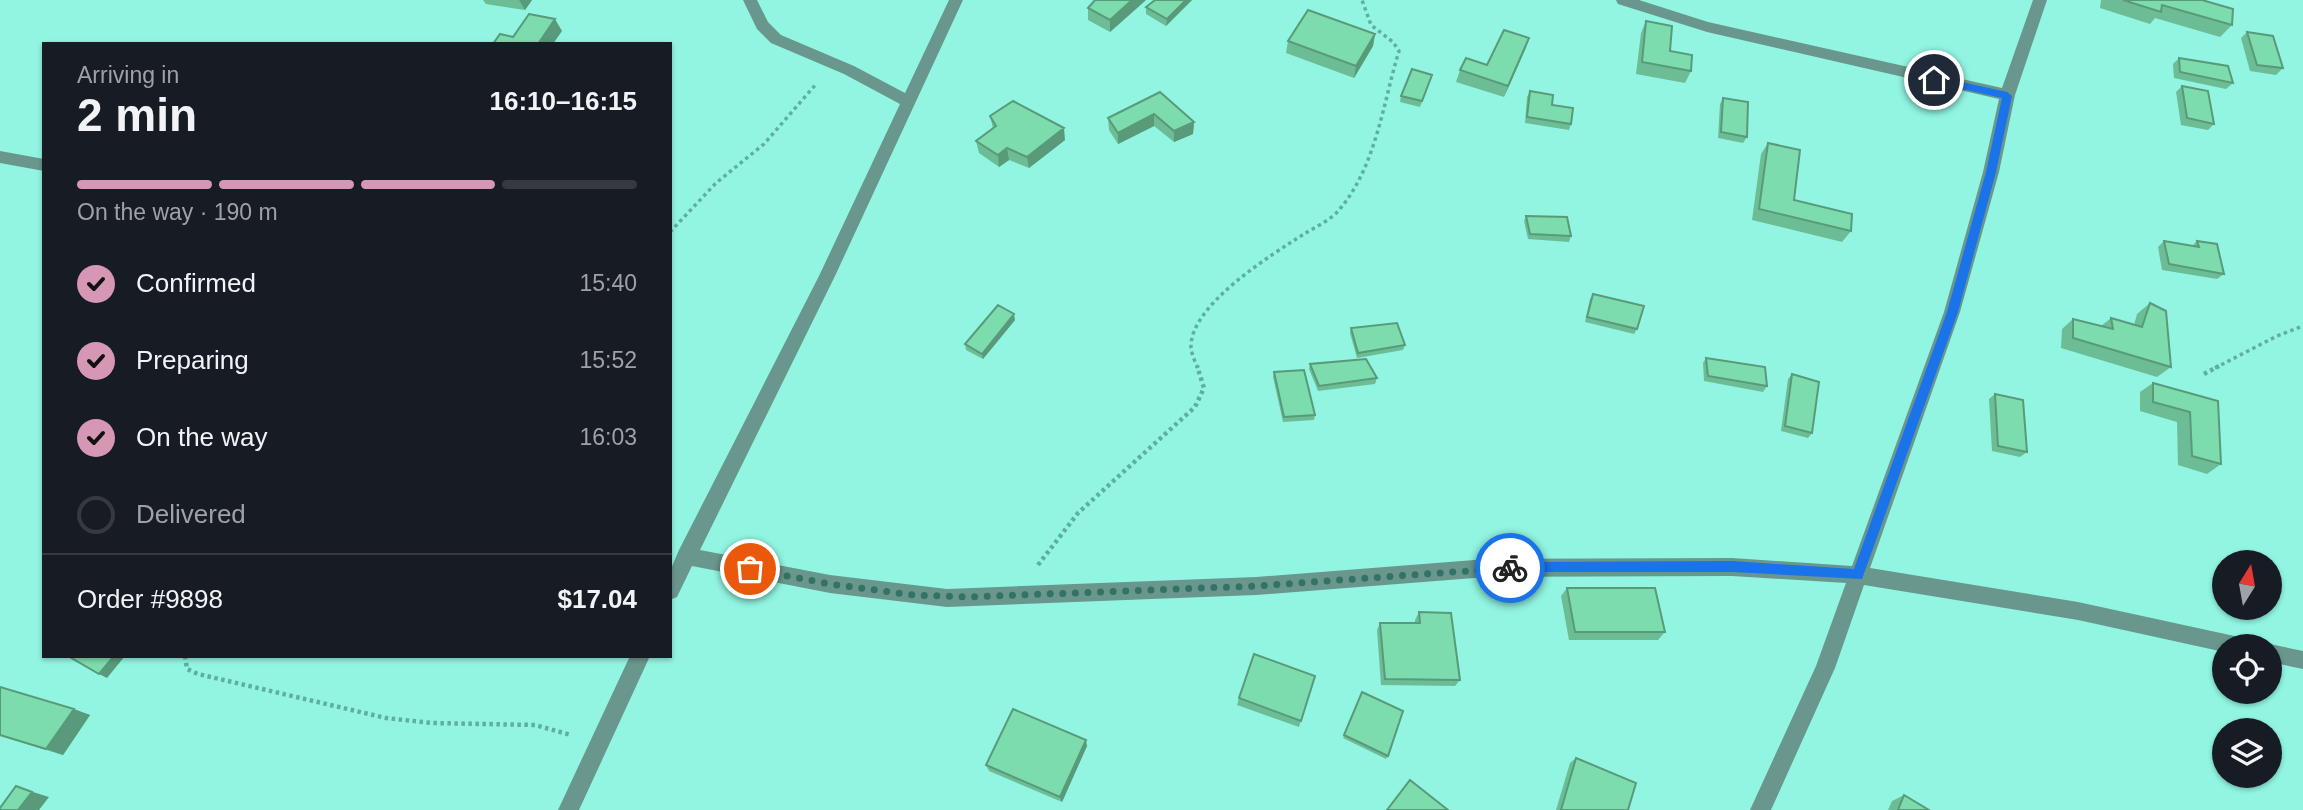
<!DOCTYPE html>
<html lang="en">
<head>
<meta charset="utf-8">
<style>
	:root { --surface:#171b24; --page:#20242c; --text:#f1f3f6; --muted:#9ea1a6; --line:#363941; --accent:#d597b3 }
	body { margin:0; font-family:Arial,sans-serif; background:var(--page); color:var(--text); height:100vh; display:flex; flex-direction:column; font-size:26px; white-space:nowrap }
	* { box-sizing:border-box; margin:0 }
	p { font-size:23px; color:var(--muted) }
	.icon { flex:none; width:38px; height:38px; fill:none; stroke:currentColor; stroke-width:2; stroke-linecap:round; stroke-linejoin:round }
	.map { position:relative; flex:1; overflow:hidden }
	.side { position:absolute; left:42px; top:42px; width:630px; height:616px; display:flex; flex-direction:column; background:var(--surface); border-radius:0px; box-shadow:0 2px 5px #0004 }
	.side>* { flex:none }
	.needle { width:46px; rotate:11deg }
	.controls { position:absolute; left:2212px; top:550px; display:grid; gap:14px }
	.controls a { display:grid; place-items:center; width:70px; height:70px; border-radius:50%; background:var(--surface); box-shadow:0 2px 5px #0004; font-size:35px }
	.pin { position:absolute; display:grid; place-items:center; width:60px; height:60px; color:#fff; margin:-30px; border:4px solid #fff; border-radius:50%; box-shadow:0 2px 7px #0007 }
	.courier { position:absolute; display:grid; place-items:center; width:70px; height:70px; margin:-35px; border:5px solid #1a73e8; border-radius:50%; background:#fff; color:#222; box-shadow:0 2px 9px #0007 }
	.head em { font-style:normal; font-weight:600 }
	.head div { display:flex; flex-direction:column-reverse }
	.head { display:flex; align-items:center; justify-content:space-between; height:119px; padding:0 35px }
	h1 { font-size:46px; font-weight:600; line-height:52px }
	.bar { display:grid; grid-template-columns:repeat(4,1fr); gap:10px 7px; align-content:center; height:84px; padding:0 35px }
	.bar i { height:9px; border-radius:5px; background:var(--line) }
	.bar .active { background:var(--accent) }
	.bar p { grid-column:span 4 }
	.line { display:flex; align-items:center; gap:18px; padding:0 35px; border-top:2px solid var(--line) }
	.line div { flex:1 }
	ol { padding:0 35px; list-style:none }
	li { display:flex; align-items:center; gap:21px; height:77px }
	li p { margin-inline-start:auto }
	li .icon { padding:7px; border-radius:50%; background:var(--accent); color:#111; stroke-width:4 }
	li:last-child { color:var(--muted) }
	li i { width:38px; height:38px; border:4px solid var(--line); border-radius:50% }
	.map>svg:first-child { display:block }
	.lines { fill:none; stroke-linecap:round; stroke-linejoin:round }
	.path-far1 { stroke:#5fafa0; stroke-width:3.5; stroke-dasharray:3.5 3.5; stroke-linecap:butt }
	.path { stroke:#5fafa0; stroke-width:4.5; stroke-dasharray:3.5 3.5; stroke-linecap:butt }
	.minor { fill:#69978e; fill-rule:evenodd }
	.wall { fill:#6cbd95 }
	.shaded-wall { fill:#589a79 }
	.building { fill:#7ddcad; stroke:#589a79; stroke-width:2 }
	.route { fill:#1a73e8 }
	.done { stroke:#337266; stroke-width:7; stroke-dasharray:0 12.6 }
</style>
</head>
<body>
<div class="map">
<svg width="2303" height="810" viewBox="0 0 2303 810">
	<rect width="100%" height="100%" fill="#91f5e2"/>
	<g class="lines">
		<path class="path-far1" d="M670 232 716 183 764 144 817 83
			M1198 368C1195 362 1192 355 1191 348 1189 305 1273 254 1304 234 1315 227 1331 220 1339 210 1376 167 1383 103 1399 51L1393 42 1371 25 1362 0
			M2215 368 2277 336 2303 326"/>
		<path class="path" d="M2204 374 2219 366
			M1038 565 1078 513 1195 407 1204 388 1197 366
			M185 656 187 669 198 674 386 718 432 723 535 725 571 735"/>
		<path class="minor" d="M743 0H757L768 22 781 35 854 66 905 93 949 0H963L835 276 700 550 830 575 947 589 1256 577 1487 559 1732 558 1852 566 1944 312 1983 172 1999 99 1707 32 1618 4 1616 0H1639L1708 22 2002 88 2033 0H2047L2015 95 1999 172 1960 312 1870 568 2078 602 2239 637 2246 639 2249 646H2224V652L2078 620 1864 585 1835 668 1771 810H1750L1816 666 1846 583 1732 576 1487 577 1256 595 947 607 830 593 692 566 677 597 670 600V571L679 550 819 276 900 104 844 74 771 43 757 29Z
			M0 151 44 159V171L0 163Z
			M2270 644 2303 651V669L2270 662V646H2265Z
			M630 656H650L579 810H558Z"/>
	</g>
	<path class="wall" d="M483 0H532L525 10 486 4Z
		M1146 0 1110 32 1088 20V8Z
		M1155 0H1192L1166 26 1146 14V7Z
		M2101 0H2202L2232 25 2220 37 2155 18 2150 24 2100 8Z
		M1646 21 1670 51 1691 71 1685 83 1636 74 1641 33Z
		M2247 32 2283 68 2276 75 2250 71 2241 38Z
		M1375 34 1373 46 1354 78 1286 53 1288 41Z
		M1529 38 1504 97 1456 82 1460 70 1487 65Z
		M2179 58 2233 83 2226 89 2174 78 2173 64Z
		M1430 81 1420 107 1400 102 1401 96Z
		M2182 86 2214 124 2208 130 2181 125 2176 92Z
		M1530 91 1552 105 1571 124 1569 130 1525 123 1527 97Z
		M1160 92 1194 122 1193 134 1174 142 1154 126 1118 144 1109 130 1108 118Z
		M1723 98 1747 137 1743 143 1718 138 1720 104Z
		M990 116 1065 140 1029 168 1009 160 999 167 979 153 976 141 993 128Z
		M1768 143 1794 200 1851 231 1842 242 1752 220 1761 154Z
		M1526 216 1571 236 1569 242 1528 239 1524 221Z
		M2164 241 2192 246 2197 241 2224 274 2217 279 2162 270 2158 247Z
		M1593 294 1637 329 1634 334 1585 322 1590 299Z
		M2150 303 2171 367 2157 377 2061 348 2062 329 2073 319 2101 326 2111 318 2134 325 2137 314Z
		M1015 320 983 359 966 350 965 344Z
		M1351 328 1405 345 1403 350 1357 358 1350 333Z
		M1706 358 1767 386 1763 392 1704 381 1703 363Z
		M1310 364 1377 378 1375 384 1318 391 1309 369Z
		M1274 372 1315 415 1314 420 1283 422 1273 377Z
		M1792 374 1812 433 1808 438 1781 431 1788 379Z
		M2153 383 2218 401 2221 464 2207 474 2178 465 2177 422 2140 411V392Z
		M1995 394 2027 452 2020 457 1992 451 1989 399Z
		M1567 588 1665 632 1658 640H1569L1561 596Z
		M1419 612 1460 680 1455 686 1381 685 1377 630 1380 623H1415V620Z
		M1315 676 1299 727 1237 705 1239 698Z
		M0 687 90 715 63 755 0 736Z
		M1362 692 1388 756 1386 759 1343 738Z
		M1087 746 1062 802 989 771 986 765Z
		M1576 758 1628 810H1556L1570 763Z
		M1904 795 1929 810H1888L1892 801Z"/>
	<path class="shaded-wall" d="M519 0H532L525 10Z
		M1132 0H1146L1110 32V20Z
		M1186 0H1192L1166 26 1167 19Z
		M555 19 562 31 553 44H538Z
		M1375 34 1373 46 1354 78 1356 66Z
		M1529 38 1525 50 1504 97 1508 86Z
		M1154 114V126L1118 144V133Z
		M1194 122 1193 134 1174 142V131Z
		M1064 128 1065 140 1029 168 1027 157Z
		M1007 148 1009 160 999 167 998 155Z
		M1014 314 1015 320 983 359 982 354Z
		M114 656H125L107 678 99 674Z
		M74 709 90 715 63 755 46 749Z
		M1086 740 1087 746 1062 802 1060 797Z
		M16 786 33 792 49 797 39 810H18Z"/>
	<path class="building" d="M1095 0H1132L1110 20 1088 8Z
		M1155 0H1186L1167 19 1146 7Z
		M2123 0H2202L2233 9 2232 25 2162 5 2161 12Z
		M1308 10 1375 34 1356 66 1288 41Z
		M529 14 555 19 538 44H493L500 34 513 37Z
		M1646 21 1672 26 1670 51 1692 55 1691 71 1642 62Z
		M1504 30 1529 38 1508 86 1460 70 1466 58 1487 65Z
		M2247 32 2273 36 2283 68 2257 65Z
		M2179 58 2228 66 2233 83 2180 72Z
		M1412 69 1432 75 1422 101 1401 96Z
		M2182 86 2208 91 2214 124 2187 118Z
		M1530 91 1553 95 1552 105 1573 108 1571 124 1527 117Z
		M1160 92 1194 122 1174 131 1154 114 1118 133 1108 118Z
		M1723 98 1748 102 1747 137 1721 132Z
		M1013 101 1064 128 1027 157 1007 148 998 155 976 141 996 126 990 116Z
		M1768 143 1800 150 1794 200 1852 214 1851 231 1759 209Z
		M1526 216 1567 217 1571 236 1530 234Z
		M2164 241 2199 247 2197 241 2217 244 2224 274 2169 264Z
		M1593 294 1644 306 1637 329 1587 317Z
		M2150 303 2166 311 2171 367 2073 338V319L2113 329 2111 318 2142 327Z
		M998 305 1014 314 982 354 965 344Z
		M1397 323 1405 345 1358 353 1351 328Z
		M1706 358 1765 367 1767 386 1708 376Z
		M1366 359 1377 378 1319 386 1310 364Z
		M1304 370 1315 415 1284 417 1274 372Z
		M1792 374 1819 382 1812 433 1785 426Z
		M2153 383 2218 401 2221 464 2192 456 2190 412 2153 402Z
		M1995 394 2023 400 2027 452 1998 446Z
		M1567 588H1655L1665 632H1575Z
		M1419 612 1451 613 1460 680 1385 679 1380 623H1420Z
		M1254 654 1315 676 1301 721 1239 698Z
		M68 656H114L99 674Z
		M0 687 74 709 46 749 0 735Z
		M1362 692 1403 711 1388 756 1344 735Z
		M1013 709 1086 740 1060 797 986 765Z
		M1576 758 1636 783 1628 810H1561Z
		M1410 780 1448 810H1387Z
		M16 786 32 792 18 810H0V808Z
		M1904 795 1929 810H1898Z"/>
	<path class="route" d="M1934 76 2007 92 2012 96 1996 172 1958 312 1862 579 1732 572H1505V564L1510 562 1732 561 1854 569 1947 312 1986 172 2002 98 1931 82 1929 80Z"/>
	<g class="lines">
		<path class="done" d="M750 569 830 584 913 595 968 597 1256 586 1510 568"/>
	</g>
</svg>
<div class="controls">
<a><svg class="needle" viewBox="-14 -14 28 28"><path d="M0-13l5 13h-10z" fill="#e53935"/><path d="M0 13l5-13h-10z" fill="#9ea1a6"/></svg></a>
<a><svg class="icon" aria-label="locate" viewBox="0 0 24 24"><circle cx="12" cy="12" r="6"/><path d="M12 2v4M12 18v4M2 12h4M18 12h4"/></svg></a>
<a><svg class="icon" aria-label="layers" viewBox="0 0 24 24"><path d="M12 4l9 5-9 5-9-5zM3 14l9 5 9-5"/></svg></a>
</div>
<div class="pin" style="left:750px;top:569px;background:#ea580c"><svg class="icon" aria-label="bag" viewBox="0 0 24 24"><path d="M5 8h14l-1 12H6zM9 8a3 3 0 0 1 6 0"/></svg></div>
<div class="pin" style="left:1934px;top:80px;background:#1f2937"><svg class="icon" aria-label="home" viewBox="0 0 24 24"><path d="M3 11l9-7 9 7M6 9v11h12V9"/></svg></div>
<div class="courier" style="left:1510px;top:568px"><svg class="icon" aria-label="bike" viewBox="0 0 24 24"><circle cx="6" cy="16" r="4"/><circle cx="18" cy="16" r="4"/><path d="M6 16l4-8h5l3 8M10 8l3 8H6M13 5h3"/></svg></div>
<section class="side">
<div class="head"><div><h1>2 min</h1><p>Arriving in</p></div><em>16:10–16:15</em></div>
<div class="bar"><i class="active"></i><i class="active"></i><i class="active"></i><i></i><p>On the way · 190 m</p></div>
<ol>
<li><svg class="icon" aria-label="check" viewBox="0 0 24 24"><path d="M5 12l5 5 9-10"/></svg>Confirmed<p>15:40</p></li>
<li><svg class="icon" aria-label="check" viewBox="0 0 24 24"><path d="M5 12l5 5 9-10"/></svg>Preparing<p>15:52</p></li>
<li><svg class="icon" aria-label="check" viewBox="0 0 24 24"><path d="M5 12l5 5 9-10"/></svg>On the way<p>16:03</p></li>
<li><i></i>Delivered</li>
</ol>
<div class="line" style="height:91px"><div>Order #9898</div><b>$17.04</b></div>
</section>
</div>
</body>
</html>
